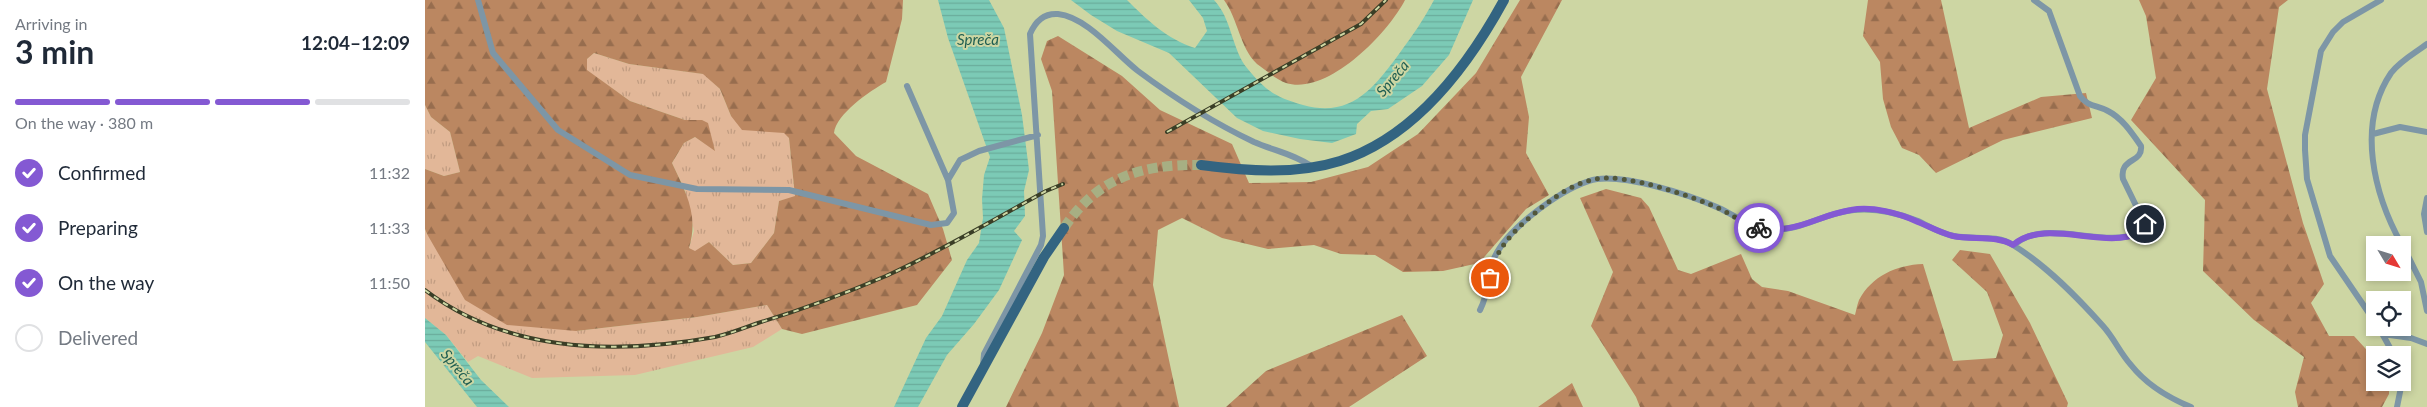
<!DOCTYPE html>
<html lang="en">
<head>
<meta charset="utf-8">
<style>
	:root { --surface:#fff; --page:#f6f6f7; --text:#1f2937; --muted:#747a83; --line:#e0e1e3; --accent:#8459d3 }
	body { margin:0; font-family:Lato,sans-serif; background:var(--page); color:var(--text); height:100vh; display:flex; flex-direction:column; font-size:19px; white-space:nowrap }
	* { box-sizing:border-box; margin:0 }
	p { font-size:16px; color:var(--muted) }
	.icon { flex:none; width:28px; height:28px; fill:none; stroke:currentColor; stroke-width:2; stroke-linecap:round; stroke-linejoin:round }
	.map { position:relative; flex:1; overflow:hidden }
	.sheet { display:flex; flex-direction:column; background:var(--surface); width:425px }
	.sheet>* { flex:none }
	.needle { width:32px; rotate:128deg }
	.tools { position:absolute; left:1941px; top:236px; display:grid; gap:10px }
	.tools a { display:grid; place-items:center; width:45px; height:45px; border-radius:0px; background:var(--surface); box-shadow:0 2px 8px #0003; font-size:25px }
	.pin { position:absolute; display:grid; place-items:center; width:42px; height:42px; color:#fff; margin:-21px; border:2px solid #fff; border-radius:50%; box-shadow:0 1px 5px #0007 }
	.courier { position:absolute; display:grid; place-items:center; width:50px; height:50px; margin:-25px; border:4px solid #8459d3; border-radius:50%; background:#fff; color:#222; box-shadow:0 1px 6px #0007 }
	.headline em { font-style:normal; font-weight:700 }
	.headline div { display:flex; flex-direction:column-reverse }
	.headline { display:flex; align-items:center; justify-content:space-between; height:85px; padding:0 15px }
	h1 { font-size:32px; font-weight:700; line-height:38px }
	.bar { display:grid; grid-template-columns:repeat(4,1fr); gap:8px 5px; align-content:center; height:60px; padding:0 15px }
	.bar i { height:6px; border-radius:4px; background:var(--line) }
	.bar .current { background:var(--accent) }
	.bar p { grid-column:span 4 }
	ol { padding:0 15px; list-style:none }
	li { display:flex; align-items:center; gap:15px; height:55px }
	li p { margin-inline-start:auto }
	li .icon { padding:5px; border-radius:50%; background:var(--accent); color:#fff; stroke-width:4 }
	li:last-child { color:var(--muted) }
	li i { width:28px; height:28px; border:2px solid var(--line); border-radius:50% }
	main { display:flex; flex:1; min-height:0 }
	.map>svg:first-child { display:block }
	.grass { fill:url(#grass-tufts) }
	.forest { fill:url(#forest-firs); fill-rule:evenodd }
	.water { fill:url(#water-rules) }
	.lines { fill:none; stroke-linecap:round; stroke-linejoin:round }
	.primary-tunnel { stroke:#a7af83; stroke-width:10; stroke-dasharray:10 5; stroke-linecap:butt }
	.street { stroke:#7d96a6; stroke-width:6 }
	.primary { stroke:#336481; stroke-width:10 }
	.rail-casing { stroke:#3a3e26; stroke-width:4 }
	.rail { stroke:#cdd6a3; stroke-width:2; stroke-dasharray:5.5; stroke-linecap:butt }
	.done { stroke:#52573a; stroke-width:5; stroke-dasharray:0 9 }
	.route { stroke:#8459d3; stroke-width:6 }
	.labels { text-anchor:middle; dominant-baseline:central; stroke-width:4; stroke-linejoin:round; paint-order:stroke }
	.water-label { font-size:15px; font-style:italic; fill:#1f5e51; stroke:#cdd6a3 }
</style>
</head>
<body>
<main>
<section class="sheet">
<div class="headline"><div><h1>3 min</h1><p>Arriving in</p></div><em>12:04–12:09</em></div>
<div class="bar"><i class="current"></i><i class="current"></i><i class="current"></i><i></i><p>On the way · 380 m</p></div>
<ol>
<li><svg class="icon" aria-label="check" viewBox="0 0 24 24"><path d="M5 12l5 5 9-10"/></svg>Confirmed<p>11:32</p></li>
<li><svg class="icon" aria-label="check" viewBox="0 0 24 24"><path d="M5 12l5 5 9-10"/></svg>Preparing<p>11:33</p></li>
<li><svg class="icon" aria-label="check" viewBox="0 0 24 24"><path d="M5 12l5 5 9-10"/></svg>On the way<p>11:50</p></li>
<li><i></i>Delivered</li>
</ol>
</section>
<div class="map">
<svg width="2002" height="407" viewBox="0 0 2002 407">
	<defs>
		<pattern id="grass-tufts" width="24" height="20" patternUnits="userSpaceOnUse" patternTransform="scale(1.25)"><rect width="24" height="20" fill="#e2b798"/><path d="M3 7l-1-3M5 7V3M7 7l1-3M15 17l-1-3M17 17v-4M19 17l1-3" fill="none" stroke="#c19c81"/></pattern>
		<pattern id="forest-firs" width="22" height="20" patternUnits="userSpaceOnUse" patternTransform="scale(1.25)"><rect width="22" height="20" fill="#bb8761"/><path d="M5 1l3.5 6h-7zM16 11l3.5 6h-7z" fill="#976d4e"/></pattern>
		<pattern id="water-rules" width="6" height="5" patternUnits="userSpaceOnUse" patternTransform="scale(1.25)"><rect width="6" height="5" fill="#7ccab6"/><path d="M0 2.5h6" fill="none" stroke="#6aac9b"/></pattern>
	</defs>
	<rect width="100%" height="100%" fill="#cdd6a3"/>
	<path class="grass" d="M169 53 204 64 279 74 295 89 306 116 343 130 360 133 364 138 370 197 354 201 349 233 326 263 308 265 284 242 270 252 264 248 269 231 260 190 247 163 259 143 270 137 290 150 277 120H260L205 101 161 70 162 59Z
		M0 105 6 117 25 132 35 172 19 176 0 169Z
		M0 229 2 234 151 331 272 317 342 305 357 329 328 347 210 375 107 378 53 356 43 362 21 335 0 318Z"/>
	<path class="forest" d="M0 0H478L477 19 461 82C445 91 411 114 409 133L431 156 503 194 518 229 527 260 492 305 377 334 357 329 342 305 272 317 151 331 82 325 40 300 2 234 0 229V169L19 176 35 172 25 132 6 117 0 105ZM169 53 204 64 278 74 295 89 306 116 317 130 359 133 364 138 370 196 354 201 349 233 326 263 308 265 284 242 270 251 264 248C274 215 261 193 247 163L259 143 270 137 290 151 283 123 277 120H260L205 101 162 70V59Z
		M799 0H980C963 33 903 96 861 83 852 80 839 69 832 64 815 48 813 19 799 0Z
		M1095 0H1137L1096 77 1104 117 1101 153 1124 195 1101 209 1054 263 1018 271 978 272 950 255 916 254 889 245 843 249 797 238 757 218 733 230 728 285 754 407H581L617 333 639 275 627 91 616 59 622 41 633 36 697 76 735 110 807 144 824 183 886 182 943 167 993 134 1051 73Z
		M1443 0H1516L1544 128 1616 97 1661 93 1667 118 1578 140 1511 173 1494 155 1477 148 1466 127 1458 99 1455 62 1438 36Z
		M1714 0H1863L1854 7 1842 89 1878 223 1899 284 1886 303 1904 336H1929L1950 359V382L1964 383V394L1957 407H1873L1870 392 1879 357 1829 320 1778 271 1780 200 1706 120 1731 78 1721 16Z
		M1181 189 1216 198 1224 207 1253 270 1266 274 1316 254 1327 279 1337 287 1363 291 1430 315C1431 311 1432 305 1434 300 1447 276 1471 265 1498 264L1528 361 1571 358 1578 335 1562 292 1527 260 1535 250 1565 254 1605 323 1643 403 1642 407H1215L1211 397 1166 326 1188 272 1155 198Z
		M977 315 1002 356 924 407H801L841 371Z
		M1147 383 1158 407H1113Z"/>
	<path class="water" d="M513 0H564L579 28 597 115 604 170 599 191 600 216 589 231 597 240 574 290 549 324 522 355 493 407H469L501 338 517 316 542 260 554 243 558 218 557 199 559 175 565 157 523 38Z
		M646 0H702C722 20 742 39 770 48L782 31 778 18 764 0H789C807 19 807 50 822 68 841 91 850 97 878 105 926 118 948 89 974 54 987 36 998 21 1009 0H1048L1024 55 997 86 963 109 946 111 932 124 931 134 907 143 875 139 838 131 812 118 744 53 692 31 666 15Z
		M0 318 21 335 56 380 84 407H52L0 342Z"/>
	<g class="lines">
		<path class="primary-tunnel" d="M639 228C673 177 717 164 776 165"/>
		<path class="street" d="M53 0 68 53 133 130 205 175 272 189 364 190 506 225 522 223 529 213 523 180 482 86
			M1948 134 1975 127 2002 132
			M523 180 535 160 554 151 613 135
			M2002 198 1999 214 2002 232
			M1589 245C1619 217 1678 249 1714 233L1720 224 1698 179C1694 157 1718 164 1716 146 1707 133 1697 118 1683 111 1672 105 1663 107 1655 96L1624 11 1609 0
			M1977 245C1949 195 1931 125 1966 73 1975 61 1990 53 2002 44
			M1978 246 1996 282 2002 311
			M1055 310C1063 295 1063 280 1067 264 1076 232 1134 191 1164 181 1193 171 1265 195 1294 208 1311 216 1325 228 1345 229 1376 232 1400 212 1429 210 1450 208 1473 213 1493 221 1505 227 1516 234 1529 236 1547 240 1572 234 1588 245 1622 266 1652 297 1678 326 1689 338 1695 353 1706 365 1721 384 1744 398 1766 407
			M1950 322 1905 256 1882 179 1880 150V135L1896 51 1908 32 1918 22 1956 0
			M1954 328 1969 355
			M1958 334 1986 338 2002 344
			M558 365 559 354 616 245 618 236 605 34C610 22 618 13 633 14 662 17 691 54 713 71 748 97 789 123 829 142 850 151 869 154 888 167
			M1972 407 1977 382"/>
		<path class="primary" d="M776 165C821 171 871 175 915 161 990 137 1043 66 1079 0
			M537 407 619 257 639 228"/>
		<defs>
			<path id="rail" d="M742 132 936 24 961 0
				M0 290C83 353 190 355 290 337 304 334 319 328 333 323 376 310 419 294 461 276 516 251 568 220 621 191L638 184"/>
		</defs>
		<use href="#rail" class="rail-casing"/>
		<use href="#rail" class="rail"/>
	</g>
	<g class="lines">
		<path class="done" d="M1065 278C1069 251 1088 231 1109 214 1126 199 1148 183 1171 179 1200 173 1266 196 1293 208 1307 214 1318 224 1334 228"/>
		<path class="route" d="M1334 228C1374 234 1390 216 1426 210 1447 206 1474 213 1493 222 1505 227 1516 233 1528 236 1548 240 1571 235 1588 245 1620 217 1678 250 1714 233L1720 224"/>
	</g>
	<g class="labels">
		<g class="water-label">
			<text x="553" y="39">Spreča</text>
			<text transform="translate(967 78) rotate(-50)">Spreča</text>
			<text transform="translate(33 367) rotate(50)">Spreča</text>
		</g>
	</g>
</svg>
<div class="tools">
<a><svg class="needle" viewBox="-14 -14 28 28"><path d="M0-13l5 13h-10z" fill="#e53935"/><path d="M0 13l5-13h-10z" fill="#747a83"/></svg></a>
<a><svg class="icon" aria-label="locate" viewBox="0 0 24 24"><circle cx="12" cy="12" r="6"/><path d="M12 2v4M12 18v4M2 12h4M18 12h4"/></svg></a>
<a><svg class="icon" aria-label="layers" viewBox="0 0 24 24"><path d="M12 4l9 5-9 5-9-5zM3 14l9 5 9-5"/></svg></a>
</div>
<div class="pin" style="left:1065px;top:278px;background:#ea580c"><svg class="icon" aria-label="bag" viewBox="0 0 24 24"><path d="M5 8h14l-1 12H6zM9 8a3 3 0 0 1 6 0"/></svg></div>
<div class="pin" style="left:1720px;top:224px;background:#1f2937"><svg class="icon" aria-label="home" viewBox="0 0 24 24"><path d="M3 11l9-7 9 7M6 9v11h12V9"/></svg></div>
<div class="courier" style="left:1334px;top:228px"><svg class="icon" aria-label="bike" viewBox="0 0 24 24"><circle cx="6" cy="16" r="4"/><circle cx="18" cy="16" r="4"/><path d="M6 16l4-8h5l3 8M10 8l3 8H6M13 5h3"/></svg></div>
</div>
</main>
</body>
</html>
